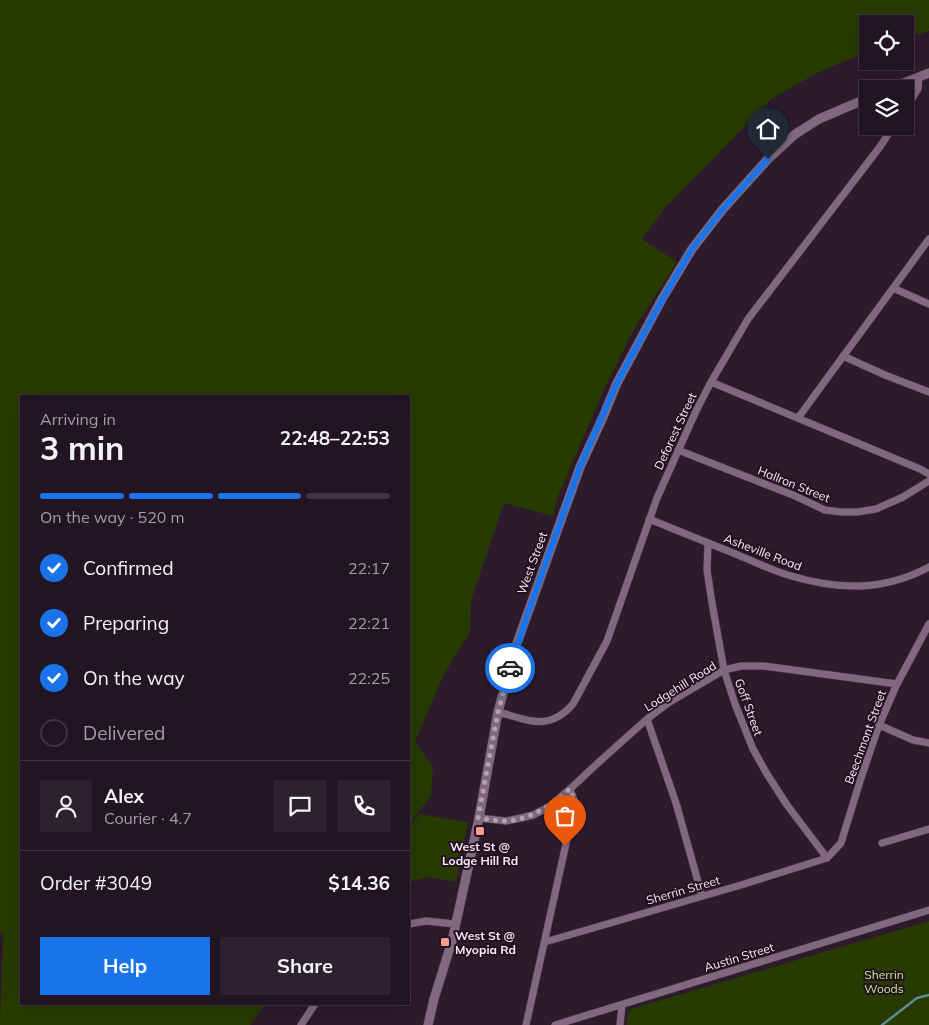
<!DOCTYPE html>
<html lang="en">
<head>
<meta charset="utf-8">
<style>
	:root { --surface:#221422; --page:#2e212f; --text:#f1f3f6; --muted:#a29ea5; --line:#3f3340; --accent:#1a73e8 }
	body { margin:0; font-family:Mulish,sans-serif; background:var(--page); color:var(--text); height:100vh; display:flex; flex-direction:column; font-size:19px; white-space:nowrap }
	* { box-sizing:border-box; margin:0 }
	p { font-size:16px; color:var(--muted) }
	.icon { flex:none; width:28px; height:28px; fill:none; stroke:currentColor; stroke-width:2; stroke-linecap:round; stroke-linejoin:round }
	.map { position:relative; flex:1; overflow:hidden }
	.drawer { position:absolute; left:20px; top:395px; width:390px; height:610px; display:flex; flex-direction:column; background:var(--surface); border-radius:0px; box-shadow:0 5px 20px #0002,0 0 0 1px var(--line) }
	.drawer>* { flex:none }
	.buttons { position:absolute; left:859px; top:15px; display:grid; gap:10px }
	.buttons a { display:grid; place-items:center; width:55px; height:55px; border-radius:0px; background:var(--surface); box-shadow:0 5px 20px #0002,0 0 0 1px var(--line); font-size:25px }
	.pin { position:absolute; display:grid; place-items:center; width:42px; height:42px; color:#fff; margin:-51px -21px; border-radius:50% 50% 50% 0; rotate:-45deg; box-shadow:0 0 5px #0007 }
	.pin .icon { rotate:45deg }
	.courier { position:absolute; display:grid; place-items:center; width:50px; height:50px; margin:-25px; border:4px solid #1a73e8; border-radius:50%; background:#fff; color:#222; box-shadow:0 1px 6px #0007 }
	.summary em { font-style:normal; font-weight:700 }
	.summary div { display:flex; flex-direction:column-reverse }
	.summary { display:flex; align-items:center; justify-content:space-between; height:85px; padding:0 20px }
	h1 { font-size:32px; font-weight:700; line-height:38px }
	.bar { display:grid; grid-template-columns:repeat(4,1fr); gap:8px 5px; align-content:center; height:60px; padding:0 20px }
	.bar i { height:6px; border-radius:4px; background:var(--line) }
	.bar .on { background:var(--accent) }
	.bar p { grid-column:span 4 }
	.line { display:flex; align-items:center; gap:12px; padding:0 20px; border-top:1px solid var(--line) }
	.line div { flex:1 }
	.round { display:grid; place-items:center; flex:none; width:52px; height:52px; border-radius:0px; background:var(--page) }
	ol { padding:0 20px; list-style:none }
	li { display:flex; align-items:center; gap:15px; height:55px }
	li p { margin-inline-start:auto }
	li .icon { padding:5px; border-radius:50%; background:var(--accent); color:#fff; stroke-width:4 }
	li:last-child { color:var(--muted) }
	li i { width:28px; height:28px; border:2px solid var(--line); border-radius:50% }
	.cta { display:flex; gap:10px; margin-top:auto; padding:10px 20px }
	.cta a { flex:1; height:58px; border-radius:0px; background:var(--accent); color:#fff; font-size:20px; font-weight:700; line-height:58px; text-align:center }
	.cta a+a { background:var(--page); color:var(--text) }
	.map>svg:first-child { display:block }
	.green { fill:#273a00 }
	.lines { fill:none; stroke-linecap:round; stroke-linejoin:round }
	.stream { stroke:#608a98; stroke-width:2.5 }
	.minor-casing { stroke:#473747; stroke-width:8 }
	.tertiary-casing { stroke:#473747; stroke-width:10 }
	.minor { stroke:#80687f; stroke-width:7 }
	.tertiary { stroke:#80687f; stroke-width:9 }
	.done { stroke:#b2a2b1; stroke-width:5; stroke-dasharray:0 9 }
	.route { stroke:#1a73e8; stroke-width:6 }
	.poi-dot { fill:#f49e8a; stroke:#241023; stroke-width:2 }
	.labels { text-anchor:middle; dominant-baseline:central; stroke-width:4; stroke-linejoin:round; paint-order:stroke }
	.street-label { font-size:12px; fill:#f9ebf8; stroke:#241023 }
	.poi-label { font-size:12px; font-weight:bold; fill:#f9ebf8; stroke:#241023 }
	.park-label { font-size:12px; fill:#c1ed82; stroke:#241023 }
</style>
</head>
<body>
<div class="map">
<svg width="929" height="1025" viewBox="0 0 929 1025">
	<rect width="100%" height="100%" fill="#2e1a2d"/>
	<path class="green" d="M0 0H929V31L905 39V24H868L867 52 817 73 771 99 664 209 642 239 677 262 634 329 602 394 559 494 553 516 504 503 471 600 470 632 444 674 415 742 433 766 431 796 409 825V396H21V1004H265L250 1025H0L3 934 0 933Z
		M420 814 468 822 456 882 429 877 409 882V826Z
		M929 921V1025H627L628 1012 631 1009Z"/>
	<g class="lines">
		<path class="stream" d="M882 1025 917 998 929 995"/>
		<defs>
			<path id="minor" d="M905 110 918 89 919 77
				M893 288 929 304
				M843 356 885 375 929 392
				M711 382 920 469 929 474
				M798 418 929 239
				M678 450 793 495 825 510 841 512H857L876 509 903 497 929 481
				M649 519C679 531 709 543 738 555 755 562 771 570 788 575 837 590 882 592 929 567
				M708 543 707 570 712 603 724 670 735 704 753 749 767 774 787 805 827 858
				M498 712C528 720 549 732 573 704L607 641 657 498 696 411 711 382 748 319 879 148 894 126
				M647 719 676 803 702 896
				M879 725 913 740 929 743
				M479 818 506 821 521 818 533 815 547 808 570 789 599 762 647 719 668 703 724 670 741 666H764L897 684
				M882 843 929 829
				M827 858 841 843 861 778 879 725 897 684 929 624
				M409 924 426 921 455 924
				M545 942 741 885 827 858
				M301 1025 315 1004
				M526 1025 573 812 574 800 570 789
				M555 1025 929 910
				M620 1025 622 1005"/>
			<path id="tertiary" d="M889 89 929 73
				M428 1025 434 999 452 941 479 818 498 712 516 646 580 467 603 417 617 383 662 299 692 249 723 209 768 159 794 135 819 119 868 98"/>
		</defs>
		<use href="#minor" class="minor-casing"/>
		<use href="#tertiary" class="tertiary-casing"/>
		<use href="#minor" class="minor"/>
		<use href="#tertiary" class="tertiary"/>
	</g>
	<g class="lines">
		<path class="done" d="M510 668 498 712 478 818C488 819 497 821 506 821 532 820 551 804 570 789L574 800 572 812 565 846"/>
		<path class="route" d="M510 668 529 610 580 467 617 383 662 300 692 249 723 209 768 159"/>
	</g>
	<g class="poi-dot">
		<rect x="475" y="826" width="10" height="10" rx="2.5"/>
		<rect x="440" y="937" width="10" height="10" rx="2.5"/>
	</g>
	<g class="labels">
		<g class="street-label">
			<text transform="translate(675 431) rotate(-65)">Deforest Street</text>
			<text transform="translate(794 484) rotate(22)">Hallron Street</text>
			<text transform="translate(763 552) rotate(21)">Asheville Road</text>
			<text transform="translate(532 563) rotate(-70)">West Street</text>
			<text transform="translate(680 686) rotate(-32)">Lodgehill Road</text>
			<text transform="translate(749 707) rotate(70)">Goff Street</text>
			<text transform="translate(865 737) rotate(-70)">Beechmont Street</text>
			<text transform="translate(683 890) rotate(-16)">Sherrin Street</text>
			<text transform="translate(739 957) rotate(-17)">Austin Street</text>
		</g>
		<g class="poi-label">
			<text x="480" y="846">West St @<tspan x="480" dy="14">Lodge Hill Rd</tspan></text>
			<text x="455" y="935" text-anchor="start">West St @<tspan x="455" dy="14">Myopia Rd</tspan></text>
		</g>
		<g class="park-label">
			<text x="884" y="974">Sherrin<tspan x="884" dy="14">Woods</tspan></text>
		</g>
	</g>
</svg>
<div class="buttons">
<a><svg class="icon" aria-label="locate" viewBox="0 0 24 24"><circle cx="12" cy="12" r="6"/><path d="M12 2v4M12 18v4M2 12h4M18 12h4"/></svg></a>
<a><svg class="icon" aria-label="layers" viewBox="0 0 24 24"><path d="M12 4l9 5-9 5-9-5zM3 14l9 5 9-5"/></svg></a>
</div>
<div class="pin" style="left:565px;top:846px;background:#ea580c"><svg class="icon" aria-label="bag" viewBox="0 0 24 24"><path d="M5 8h14l-1 12H6zM9 8a3 3 0 0 1 6 0"/></svg></div>
<div class="pin" style="left:768px;top:159px;background:#1f2937"><svg class="icon" aria-label="home" viewBox="0 0 24 24"><path d="M3 11l9-7 9 7M6 9v11h12V9"/></svg></div>
<div class="courier" style="left:510px;top:668px"><svg class="icon" aria-label="car" viewBox="0 0 24 24"><path d="M5 17H2v-5l4-1 3-4h7l3 4 3 1v5h-3M9 17h6M6 11h13"/><circle cx="7" cy="17" r="2"/><circle cx="17" cy="17" r="2"/></svg></div>
<section class="drawer">
<div class="summary"><div><h1>3 min</h1><p>Arriving in</p></div><em>22:48–22:53</em></div>
<div class="bar"><i class="on"></i><i class="on"></i><i class="on"></i><i></i><p>On the way · 520 m</p></div>
<ol>
<li><svg class="icon" aria-label="check" viewBox="0 0 24 24"><path d="M5 12l5 5 9-10"/></svg>Confirmed<p>22:17</p></li>
<li><svg class="icon" aria-label="check" viewBox="0 0 24 24"><path d="M5 12l5 5 9-10"/></svg>Preparing<p>22:21</p></li>
<li><svg class="icon" aria-label="check" viewBox="0 0 24 24"><path d="M5 12l5 5 9-10"/></svg>On the way<p>22:25</p></li>
<li><i></i>Delivered</li>
</ol>
<div class="line" style="height:90px"><a class="round"><svg class="icon" aria-label="person" viewBox="0 0 24 24"><circle cx="12" cy="8" r="4"/><path d="M4 21q1-7 8-7t8 7"/></svg></a><div><b>Alex</b><p>Courier · 4.7</p></div><a class="round"><svg class="icon" aria-label="chat" viewBox="0 0 24 24"><path d="M4 5h16v11H9l-5 4z"/></svg></a><a class="round"><svg class="icon" aria-label="phone" viewBox="0 0 24 24"><path d="M5 4h4l2 5-3 2q2 4 5 5l2-3 5 2v4C11 20 4 13 5 4z"/></svg></a></div>
<div class="line" style="height:65px"><div>Order #3049</div><b>$14.36</b></div>
<div class="cta"><a>Help</a><a>Share</a></div>
</section>
</div>
</body>
</html>
